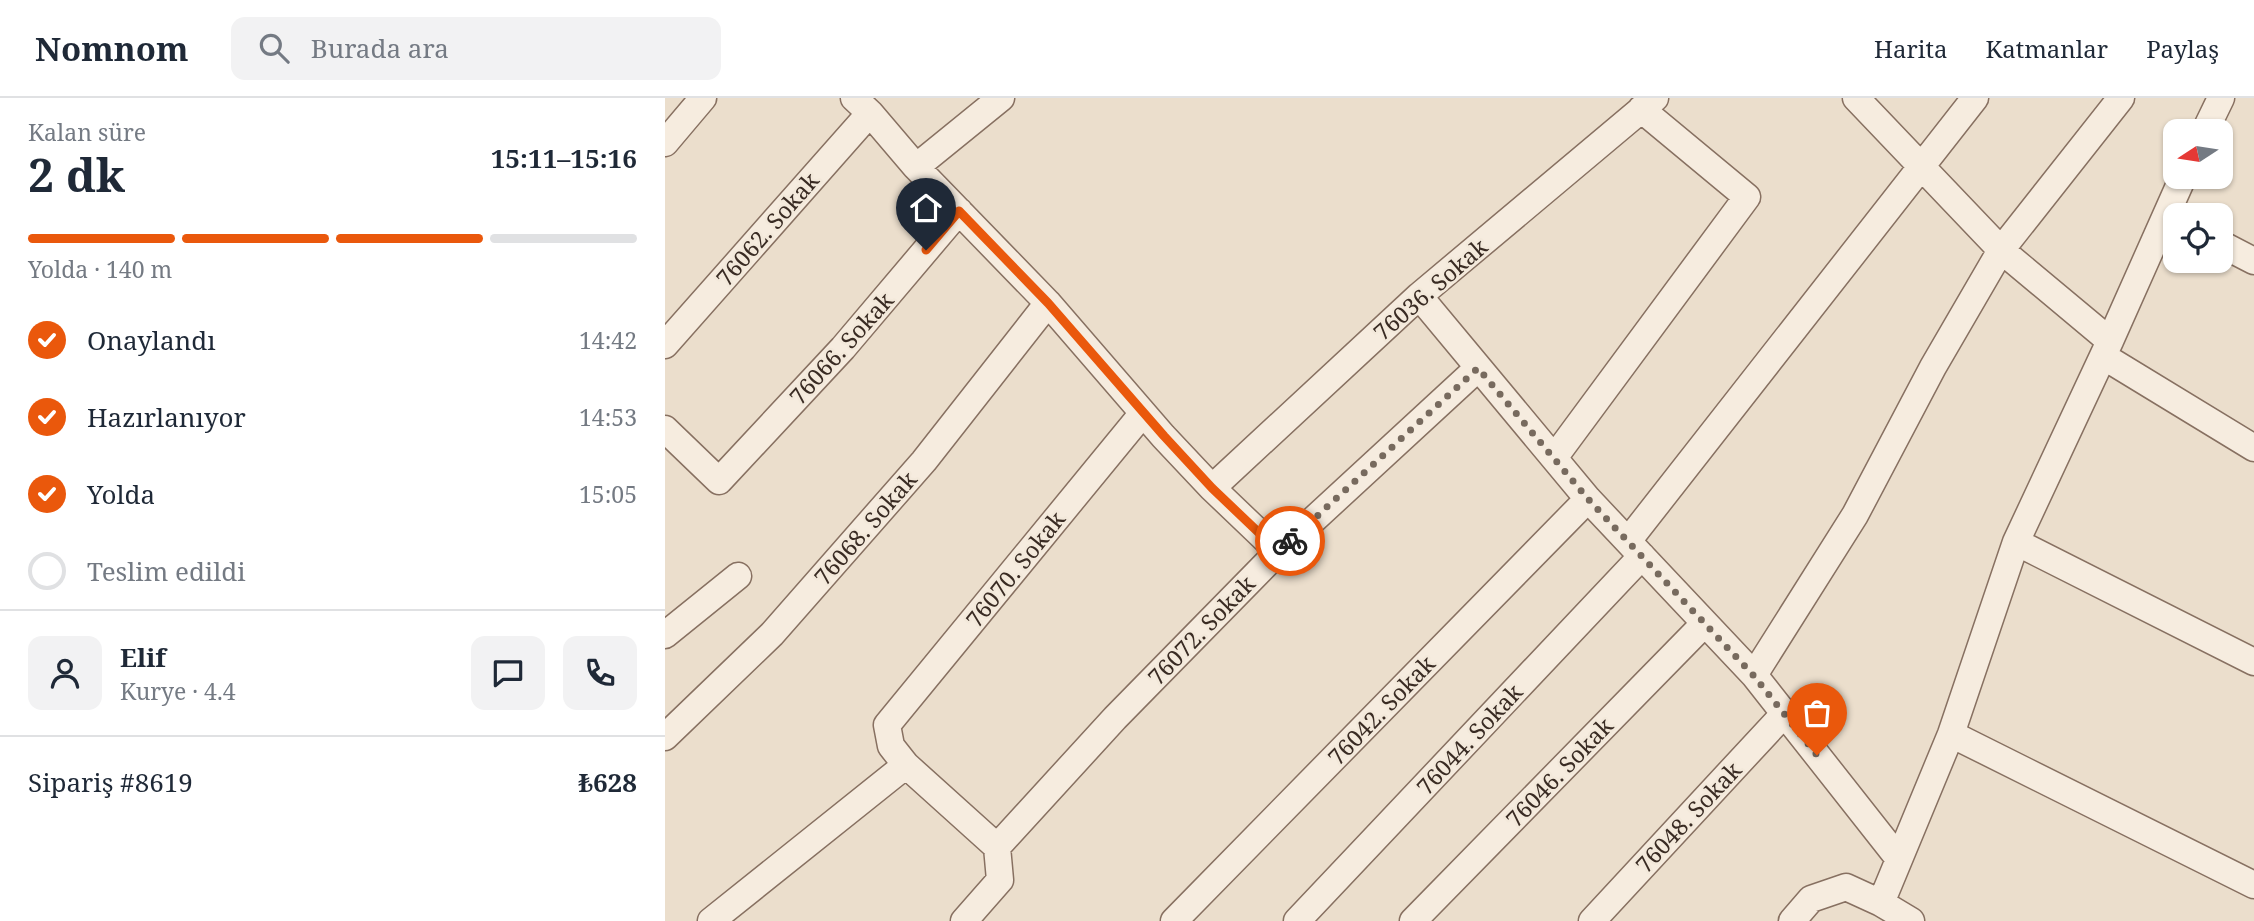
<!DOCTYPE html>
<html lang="tr">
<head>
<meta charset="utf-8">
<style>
	:root { --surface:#fff; --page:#f2f2f3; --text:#1f2937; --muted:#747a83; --line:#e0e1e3; --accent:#ea580c }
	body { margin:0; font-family:"Noto Serif",serif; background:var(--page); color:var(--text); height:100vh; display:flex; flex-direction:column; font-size:26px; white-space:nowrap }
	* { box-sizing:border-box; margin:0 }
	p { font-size:23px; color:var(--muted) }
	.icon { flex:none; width:38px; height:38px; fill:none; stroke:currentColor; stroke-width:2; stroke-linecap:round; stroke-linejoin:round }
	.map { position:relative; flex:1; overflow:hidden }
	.panel { display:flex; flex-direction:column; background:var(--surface); width:665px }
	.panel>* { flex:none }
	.needle { width:46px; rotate:258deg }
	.buttons { position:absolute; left:1498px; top:21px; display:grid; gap:14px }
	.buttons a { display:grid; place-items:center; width:70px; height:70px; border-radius:14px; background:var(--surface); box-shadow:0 2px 5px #0004; font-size:35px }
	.pin { position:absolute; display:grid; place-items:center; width:60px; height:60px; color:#fff; margin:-72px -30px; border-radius:50% 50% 50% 0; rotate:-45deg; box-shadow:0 0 7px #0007 }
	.pin .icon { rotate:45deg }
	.courier { position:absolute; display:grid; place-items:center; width:70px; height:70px; margin:-35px; border:5px solid #ea580c; border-radius:50%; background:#fff; color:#222; box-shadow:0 2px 9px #0007 }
	.headline em { font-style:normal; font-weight:700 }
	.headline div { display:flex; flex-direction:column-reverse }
	.headline { display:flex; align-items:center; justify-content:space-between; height:119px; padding:0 28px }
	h1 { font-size:46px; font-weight:700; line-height:52px }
	.bar { display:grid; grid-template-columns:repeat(4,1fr); gap:10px 7px; align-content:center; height:84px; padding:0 28px }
	.bar i { height:9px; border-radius:5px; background:var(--line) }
	.bar .on { background:var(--accent) }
	.bar p { grid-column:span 4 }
	.line { display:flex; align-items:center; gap:18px; padding:0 28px; border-top:2px solid var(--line) }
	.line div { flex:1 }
	.round { display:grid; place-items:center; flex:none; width:74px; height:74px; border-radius:14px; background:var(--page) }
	ol { padding:0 28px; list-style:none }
	li { display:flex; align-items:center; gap:21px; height:77px }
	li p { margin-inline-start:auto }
	li .icon { padding:7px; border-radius:50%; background:var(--accent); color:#fff; stroke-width:4 }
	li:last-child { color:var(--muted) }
	li i { width:38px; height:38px; border:4px solid var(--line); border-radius:50% }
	header { display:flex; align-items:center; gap:42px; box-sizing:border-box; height:98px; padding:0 35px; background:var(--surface); border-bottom:2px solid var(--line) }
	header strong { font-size:33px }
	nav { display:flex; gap:38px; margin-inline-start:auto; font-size:24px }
	.search { width:490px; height:63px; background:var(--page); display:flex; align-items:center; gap:18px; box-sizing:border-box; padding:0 24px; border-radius:14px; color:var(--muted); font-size:26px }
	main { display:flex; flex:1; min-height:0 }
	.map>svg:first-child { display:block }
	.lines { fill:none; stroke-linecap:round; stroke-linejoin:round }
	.minor-casing { stroke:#877061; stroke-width:29 }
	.minor { stroke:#f6ecdf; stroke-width:26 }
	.done { stroke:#776a5e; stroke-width:7; stroke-dasharray:0 12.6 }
	.route { stroke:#ea580c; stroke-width:9 }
	.labels { text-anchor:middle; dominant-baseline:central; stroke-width:5; stroke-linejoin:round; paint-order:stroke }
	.street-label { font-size:23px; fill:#392b23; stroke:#f3e9db }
</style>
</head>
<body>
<header>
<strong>Nomnom</strong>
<div class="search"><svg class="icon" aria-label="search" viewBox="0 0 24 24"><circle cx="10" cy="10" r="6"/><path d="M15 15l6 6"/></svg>Burada ara</div>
<nav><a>Harita</a><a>Katmanlar</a><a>Paylaş</a></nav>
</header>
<main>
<section class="panel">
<div class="headline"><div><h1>2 dk</h1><p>Kalan süre</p></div><em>15:11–15:16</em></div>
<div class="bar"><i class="on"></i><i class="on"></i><i class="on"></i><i></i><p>Yolda · 140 m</p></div>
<ol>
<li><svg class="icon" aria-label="check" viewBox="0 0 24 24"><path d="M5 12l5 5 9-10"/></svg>Onaylandı<p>14:42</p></li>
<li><svg class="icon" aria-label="check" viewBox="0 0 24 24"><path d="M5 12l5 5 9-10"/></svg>Hazırlanıyor<p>14:53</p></li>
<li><svg class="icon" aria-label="check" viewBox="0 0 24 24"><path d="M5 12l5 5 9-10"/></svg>Yolda<p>15:05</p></li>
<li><i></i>Teslim edildi</li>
</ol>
<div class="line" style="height:126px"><a class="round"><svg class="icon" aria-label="person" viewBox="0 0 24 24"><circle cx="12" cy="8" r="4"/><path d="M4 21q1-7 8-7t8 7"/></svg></a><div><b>Elif</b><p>Kurye · 4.4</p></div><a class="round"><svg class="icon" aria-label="chat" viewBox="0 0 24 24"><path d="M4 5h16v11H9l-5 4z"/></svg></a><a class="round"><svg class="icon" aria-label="phone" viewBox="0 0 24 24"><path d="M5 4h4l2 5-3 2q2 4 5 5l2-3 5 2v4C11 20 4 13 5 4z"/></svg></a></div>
<div class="line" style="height:91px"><div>Sipariş #8619</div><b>₺628</b></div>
</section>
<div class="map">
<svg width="1589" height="823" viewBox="0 0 1589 823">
	<rect width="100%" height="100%" fill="#ebdecc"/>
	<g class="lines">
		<defs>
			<path id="minor" d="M189 0 205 15 251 69 383 205 498 338 547 390 613 453
				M1191 0 1336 152 1445 243
				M1540 33 1556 0
				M0 45 38 0
				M251 69 336 0
				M1556 146 1589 163
				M754 198 923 401 1089 577 1234 761
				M0 247 205 15
				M1438 258 1589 350
				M0 331 54 383 178 250 294 113
				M889 360 1082 99 976 11
				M547 390 754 198 990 0
				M963 443 1310 0
				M1351 444 1589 564
				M0 537 73 478
				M1089 577 1190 417 1268 269 1336 152 1456 0
				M1286 636 1589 787
				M0 639 107 536 259 363 383 205
				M332 749 450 620 608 459 813 270
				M332 749 241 667 226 648 222 627 478 315
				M1216 805 1286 636 1351 444 1445 243 1518 79
				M46 823 241 667
				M299 823 335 782 332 749
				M509 823 923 401
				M632 823 977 458
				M748 823 1040 525
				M927 823 1119 616
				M1127 823 1146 801 1181 789 1216 805 1246 823"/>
		</defs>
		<use href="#minor" class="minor-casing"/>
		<use href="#minor" class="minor"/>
	</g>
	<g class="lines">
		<path class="done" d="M625 443 813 270 923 401 1089 578 1152 657"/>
		<path class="route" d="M261 152 294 113 383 205 499 338 547 390 613 453 625 443"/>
	</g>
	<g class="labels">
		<g class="street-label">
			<text transform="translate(102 131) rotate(-49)">76062. Sokak</text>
			<text transform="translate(765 191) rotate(-41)">76036. Sokak</text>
			<text transform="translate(176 250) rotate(-48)">76066. Sokak</text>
			<text transform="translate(200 430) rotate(-49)">76068. Sokak</text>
			<text transform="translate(350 471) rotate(-51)">76070. Sokak</text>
			<text transform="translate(536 532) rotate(-46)">76072. Sokak</text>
			<text transform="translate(716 612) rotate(-46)">76042. Sokak</text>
			<text transform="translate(804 641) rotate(-47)">76044. Sokak</text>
			<text transform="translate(894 674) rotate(-46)">76046. Sokak</text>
			<text transform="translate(1023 719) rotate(-47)">76048. Sokak</text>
		</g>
	</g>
</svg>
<div class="buttons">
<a><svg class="needle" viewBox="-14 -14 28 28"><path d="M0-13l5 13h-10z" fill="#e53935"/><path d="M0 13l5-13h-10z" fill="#747a83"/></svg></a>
<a><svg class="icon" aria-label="locate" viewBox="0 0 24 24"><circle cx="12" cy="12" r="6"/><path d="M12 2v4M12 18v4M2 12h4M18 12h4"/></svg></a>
</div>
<div class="pin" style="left:1152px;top:657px;background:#ea580c"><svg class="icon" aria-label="bag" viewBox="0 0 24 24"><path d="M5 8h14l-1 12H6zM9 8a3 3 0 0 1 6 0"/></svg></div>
<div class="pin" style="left:261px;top:152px;background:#1f2937"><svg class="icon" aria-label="home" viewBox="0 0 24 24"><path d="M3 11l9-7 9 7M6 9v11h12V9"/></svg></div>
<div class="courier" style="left:625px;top:443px"><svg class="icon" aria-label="bike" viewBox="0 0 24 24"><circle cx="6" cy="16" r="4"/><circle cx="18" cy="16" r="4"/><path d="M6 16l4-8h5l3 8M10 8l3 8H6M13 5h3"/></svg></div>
</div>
</main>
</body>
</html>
